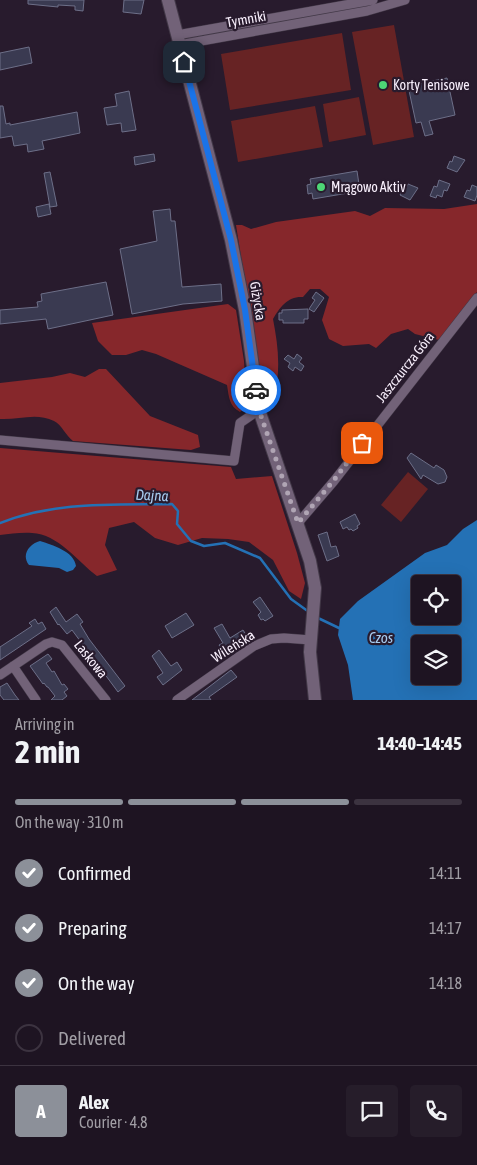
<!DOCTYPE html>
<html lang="en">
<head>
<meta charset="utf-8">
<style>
	:root { --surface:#1e1422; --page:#261d2a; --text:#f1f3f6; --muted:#a19ea5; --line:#3c3340; --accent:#8c9099 }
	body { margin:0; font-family:"Asap Condensed",sans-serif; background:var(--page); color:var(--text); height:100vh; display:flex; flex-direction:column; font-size:19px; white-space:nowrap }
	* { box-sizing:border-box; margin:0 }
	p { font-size:16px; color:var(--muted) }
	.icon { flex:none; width:28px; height:28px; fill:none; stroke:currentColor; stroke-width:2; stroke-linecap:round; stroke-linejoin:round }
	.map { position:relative; height:700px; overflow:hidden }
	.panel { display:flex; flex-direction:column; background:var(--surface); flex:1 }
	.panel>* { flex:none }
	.fabs { position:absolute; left:411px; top:575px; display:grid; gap:10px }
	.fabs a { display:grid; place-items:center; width:50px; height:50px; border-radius:5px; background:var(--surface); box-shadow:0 5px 20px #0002,0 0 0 1px var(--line); font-size:25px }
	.pin { position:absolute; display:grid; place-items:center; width:42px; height:42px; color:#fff; margin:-21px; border-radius:10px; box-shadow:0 2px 8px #0006 }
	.courier { position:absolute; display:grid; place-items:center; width:50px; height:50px; margin:-25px; border:4px solid #1a73e8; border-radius:50%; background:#fff; color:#222; box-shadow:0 1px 6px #0007 }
	.summary em { font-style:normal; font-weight:700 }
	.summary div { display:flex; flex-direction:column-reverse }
	.summary { display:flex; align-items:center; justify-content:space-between; height:85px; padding:0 15px }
	h1 { font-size:32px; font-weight:700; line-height:38px }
	.bar { display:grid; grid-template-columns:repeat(4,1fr); gap:8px 5px; align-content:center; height:60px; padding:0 15px }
	.bar i { height:6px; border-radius:4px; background:var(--line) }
	.bar .active { background:var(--accent) }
	.bar p { grid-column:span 4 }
	.line { display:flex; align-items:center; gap:12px; padding:0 15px; border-top:1px solid var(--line) }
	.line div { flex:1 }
	.round { display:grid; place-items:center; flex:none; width:52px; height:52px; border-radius:5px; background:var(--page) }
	ol { padding:0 15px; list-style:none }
	li { display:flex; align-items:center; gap:15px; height:55px }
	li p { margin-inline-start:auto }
	li .icon { padding:5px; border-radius:50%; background:var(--accent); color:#fff; stroke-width:4 }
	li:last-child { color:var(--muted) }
	li i { width:28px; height:28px; border:2px solid var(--line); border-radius:50% }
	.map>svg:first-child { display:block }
	.green { fill:#672324 }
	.forest { fill:#86272b }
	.water { fill:#2471b5; fill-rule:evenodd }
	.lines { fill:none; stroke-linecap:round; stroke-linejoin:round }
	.stream { stroke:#2471b5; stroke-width:2.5 }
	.building { fill:#3a3a51; stroke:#6d6f88 }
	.street-casing { stroke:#433948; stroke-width:10 }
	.secondary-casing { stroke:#433948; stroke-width:14 }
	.street { stroke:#726278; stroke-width:9 }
	.secondary { stroke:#726278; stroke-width:12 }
	.done { stroke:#b0a5b4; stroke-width:5; stroke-dasharray:0 9 }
	.route { stroke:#1a73e8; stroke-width:6 }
	.poi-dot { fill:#4dd676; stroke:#281b2d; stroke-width:2 }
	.labels { text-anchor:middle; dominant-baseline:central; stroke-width:4.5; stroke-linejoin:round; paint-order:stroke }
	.street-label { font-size:14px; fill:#f9f0fd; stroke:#281b2d }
	.poi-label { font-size:14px; fill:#f9f0fd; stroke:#281b2d; text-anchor:start }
	.water-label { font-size:15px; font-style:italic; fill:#a7cbef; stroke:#281b2d }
</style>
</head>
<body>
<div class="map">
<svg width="477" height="700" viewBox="0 0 477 700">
	<rect width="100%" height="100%" fill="#281b2d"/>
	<path class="green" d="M394 25 414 137 373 145 352 32Z
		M342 33 351 90 230 110 221 54Z
		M359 97 366 135 329 142 323 104Z
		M315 106 323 147 238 162 231 121Z
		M408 472 428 489 401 522 381 505Z"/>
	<path class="forest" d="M477 204V292L439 340 415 334 408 329 391 334 376 348 369 344 343 346 329 339 322 320 329 297 320 289H310L303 297C288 296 280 307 273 319 277 340 280 360 277 382L262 389 236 225H242L251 229 276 222 355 211 370 216 385 208 444 209Z
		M228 304 236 310 244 361 247 406 240 412C229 406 229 397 227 385L156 354 142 350 126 355H112L98 341 92 323Z
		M99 369H106L150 416 198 435 200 447 191 450 73 441C66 436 62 425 54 421 36 412 19 420 0 419V383L52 377 70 373 85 377Z
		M0 448 231 467 236 479 272 476 297 553 305 583 301 599 289 591 273 560 249 542 228 539 202 538 178 545 155 538 134 522 109 528 105 545 117 570 97 576C77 561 58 534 32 533 22 532 10 534 0 535Z"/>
	<path class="water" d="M477 520V700H353L348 665 338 635 340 619 358 601 425 553 447 545 463 529ZM420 584H452V616H420ZM420 644H452V676H420Z
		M40 541C52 545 74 551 76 566L73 570 67 572 59 568 29 565C21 555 29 544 40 541Z"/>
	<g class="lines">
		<path class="stream" d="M0 523C56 501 113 505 172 504L178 511 177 524 191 541 204 546 225 543 260 558 291 599 309 612
			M318 618 339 628"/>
	</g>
	<path class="building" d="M28 0H84L83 11 75 10V6L58 5V7L28 4Z
		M124 0H144L141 14 123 12Z
		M29 47 32 63 0 70V53Z
		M447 78 455 115 429 121 433 134 425 136 421 122 416 123 408 86Z
		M129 91 136 130 122 132 121 123 107 125 104 108 117 106 115 94Z
		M0 106H3L6 124 10 123V125L77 112 80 133 42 141 44 149 28 152 27 144 14 146 12 136 0 138Z
		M154 154 155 161 135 165 134 157Z
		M454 156 465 160 457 172 447 168 450 161 452 162Z
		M357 171 360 191 313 199 312 193 308 194 307 185 311 184 310 179Z
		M50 172 57 206 50 207 44 173Z
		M439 180 450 184 447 191 444 190 442 197 437 195 436 198 430 196 434 186 437 187Z
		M408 184 418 188 410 200 400 195 403 189 405 190Z
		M472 185 477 187V195L475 201 464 197 467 190 470 191Z
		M49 204 51 214 38 217 36 207Z
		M170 209 171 221H175L182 287 221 284 222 301 183 304 132 314 120 249 157 241 153 211Z
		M106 282 113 315 48 329 46 319 0 324V310L38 307 37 302 42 301 41 294Z
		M316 292 324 298 314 312 309 309 315 300 312 298Z
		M308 309V319H304V323H283V320H279V313H282V310Z
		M297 354 302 358 299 362 304 366 301 371 295 367 293 371 288 367 290 363 284 359 288 355 294 359Z
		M411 453 434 468 436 465 444 470 447 477 445 482 438 484 423 475 421 479 407 458Z
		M355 514 360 524 357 526 358 528 353 531 351 529 349 530 347 527 343 529 340 522Z
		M327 532 331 547 336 546 339 556 327 561 318 535Z
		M260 597 273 616 265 621 263 619 261 620 258 615 261 612 253 602Z
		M56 607 66 622 77 614 83 622 80 624 89 639 125 686 118 692 72 630 67 634 59 624 58 625 50 612Z
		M186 613 194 625 172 638 165 626Z
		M35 619 38 624 42 622 46 629 0 660V647L32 626 29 623Z
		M222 624 230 638 243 630 250 641 244 645 243 643 229 652 228 649 223 651 219 645 223 643 214 628Z
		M159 650 171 666 177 662 182 670 163 685 157 677 163 673 152 656Z
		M48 654 52 659 46 663 52 672 54 671 62 685 64 684 68 689 64 692 67 696 62 700H51L55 696 48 687H47L44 683 43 684 30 666Z
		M231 670 237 677 209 697 211 700H192Z
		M7 683 15 695 19 700H4L0 695V687Z"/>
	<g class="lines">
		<defs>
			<path id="street" d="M177 35 373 0
				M179 45 367 11 405 0
				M0 440 234 461 240 423 259 410
				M298 523 334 481 477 298
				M13 666 36 700
				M0 675 46 644 52 642 62 645 106 700
				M177 700 254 646 271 639 284 638 311 640"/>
			<path id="secondary" d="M168 0 231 240 245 310 259 410 310 561 315 588 310 652 315 700"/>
		</defs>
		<use href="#street" class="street-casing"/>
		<use href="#secondary" class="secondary-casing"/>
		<use href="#street" class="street"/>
		<use href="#secondary" class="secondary"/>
	</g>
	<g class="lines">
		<path class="done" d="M256 390 259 410 298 523 334 480 362 443"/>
		<path class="route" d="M184 62 231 240 245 310 256 390"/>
	</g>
	<g class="poi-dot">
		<circle cx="383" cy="85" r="5"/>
		<circle cx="321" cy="187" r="5"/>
	</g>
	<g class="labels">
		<g class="street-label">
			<text transform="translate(246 19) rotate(-10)">Tymniki</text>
			<text transform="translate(258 301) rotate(80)">Giżycka</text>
			<text transform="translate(405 367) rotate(-52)">Jaszczurcza Góra</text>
			<text transform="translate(233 646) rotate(-32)">Wileńska</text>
			<text transform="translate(91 659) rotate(51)">Laskowa</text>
		</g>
		<g class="poi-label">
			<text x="393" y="85">Korty Tenisowe</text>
			<text x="331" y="187">Mrągowo Aktiv</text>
		</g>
		<g class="water-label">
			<text transform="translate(152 495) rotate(3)">Dajna</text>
			<text x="381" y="637">Czos</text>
		</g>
	</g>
</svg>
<div class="fabs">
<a><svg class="icon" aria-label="locate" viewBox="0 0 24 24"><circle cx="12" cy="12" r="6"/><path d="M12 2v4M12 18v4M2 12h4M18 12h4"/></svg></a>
<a><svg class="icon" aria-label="layers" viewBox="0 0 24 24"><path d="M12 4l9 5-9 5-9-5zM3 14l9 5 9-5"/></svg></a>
</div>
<div class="pin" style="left:362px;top:443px;background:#ea580c"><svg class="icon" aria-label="bag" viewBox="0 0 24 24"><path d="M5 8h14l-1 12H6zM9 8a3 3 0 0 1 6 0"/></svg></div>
<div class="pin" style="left:184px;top:62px;background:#1f2937"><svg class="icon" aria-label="home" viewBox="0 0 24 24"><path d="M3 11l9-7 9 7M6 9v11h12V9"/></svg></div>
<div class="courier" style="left:256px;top:390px"><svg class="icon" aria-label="car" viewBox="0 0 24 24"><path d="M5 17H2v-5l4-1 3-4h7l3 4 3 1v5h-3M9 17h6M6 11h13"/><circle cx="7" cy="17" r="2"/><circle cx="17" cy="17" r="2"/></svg></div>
</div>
<section class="panel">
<div class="summary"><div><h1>2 min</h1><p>Arriving in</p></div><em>14:40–14:45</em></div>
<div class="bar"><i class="active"></i><i class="active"></i><i class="active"></i><i></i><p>On the way · 310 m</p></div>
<ol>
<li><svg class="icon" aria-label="check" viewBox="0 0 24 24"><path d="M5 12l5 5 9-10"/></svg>Confirmed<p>14:11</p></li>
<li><svg class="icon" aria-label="check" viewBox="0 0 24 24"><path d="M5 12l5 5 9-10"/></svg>Preparing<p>14:17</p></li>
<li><svg class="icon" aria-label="check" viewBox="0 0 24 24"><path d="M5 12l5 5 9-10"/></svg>On the way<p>14:18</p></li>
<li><i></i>Delivered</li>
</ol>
<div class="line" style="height:90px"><b class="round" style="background:var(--accent);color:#fff">A</b><div><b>Alex</b><p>Courier · 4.8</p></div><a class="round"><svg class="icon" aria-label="chat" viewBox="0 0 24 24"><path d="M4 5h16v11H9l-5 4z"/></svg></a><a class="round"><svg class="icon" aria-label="phone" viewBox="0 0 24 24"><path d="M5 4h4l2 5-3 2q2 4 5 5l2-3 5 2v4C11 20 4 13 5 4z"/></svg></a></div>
</section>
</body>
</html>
